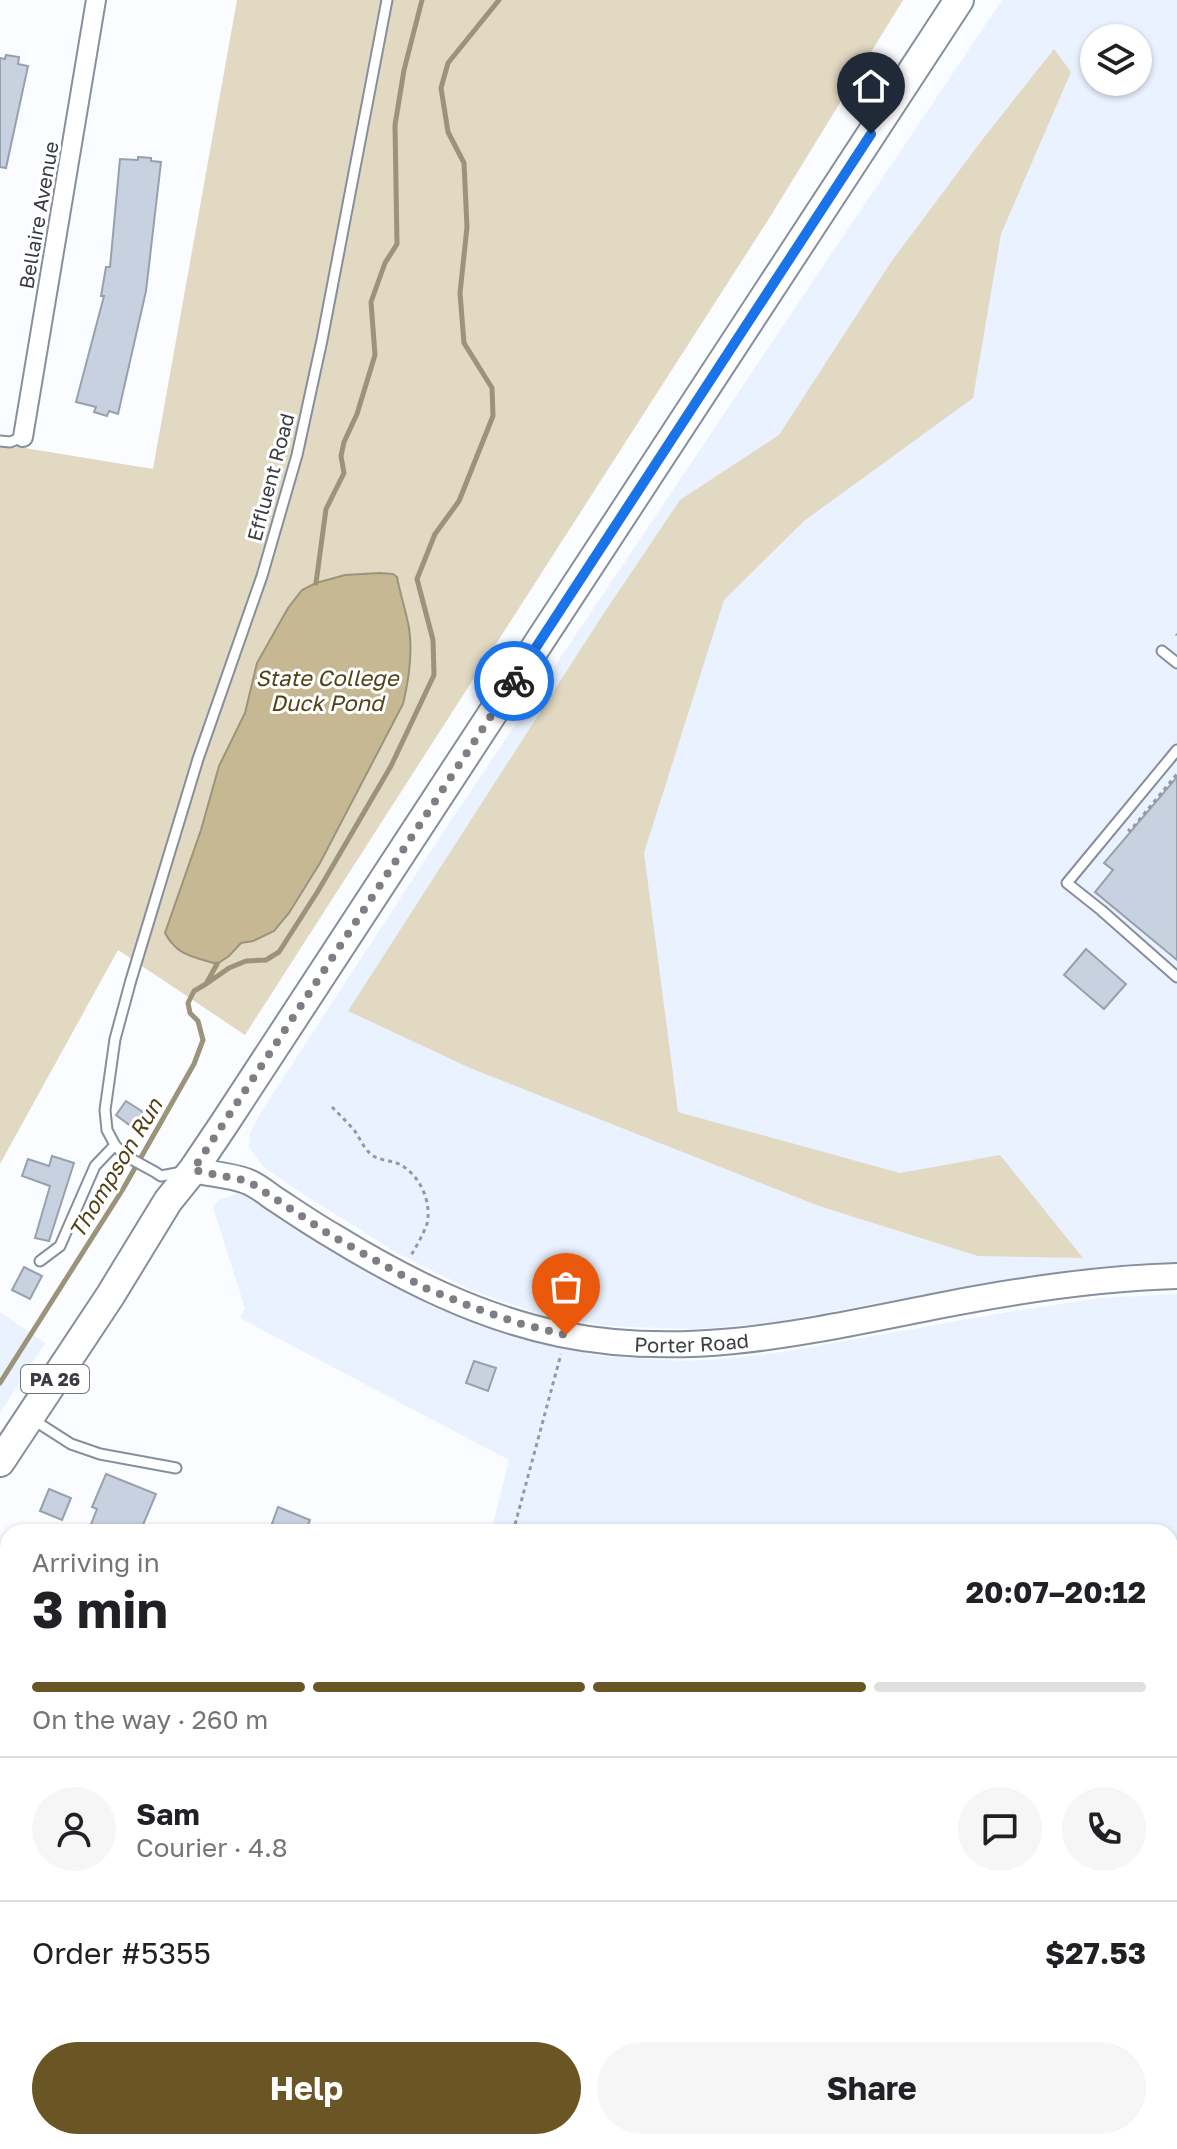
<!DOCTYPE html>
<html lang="en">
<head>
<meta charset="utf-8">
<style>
	:root { --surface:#fff; --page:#f6f6f6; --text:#202124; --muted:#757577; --line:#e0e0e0; --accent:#6a5625 }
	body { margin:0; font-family:"Golos Text",sans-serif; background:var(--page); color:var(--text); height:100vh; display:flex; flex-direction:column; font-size:30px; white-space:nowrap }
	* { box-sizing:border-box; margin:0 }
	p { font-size:26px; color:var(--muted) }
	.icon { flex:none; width:44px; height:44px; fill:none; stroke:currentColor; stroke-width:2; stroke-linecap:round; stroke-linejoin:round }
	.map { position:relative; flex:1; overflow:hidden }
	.side { position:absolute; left:0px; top:1524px; width:1178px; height:626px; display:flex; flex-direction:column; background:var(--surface); border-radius:24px 24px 0 0; box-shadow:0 2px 6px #0004 }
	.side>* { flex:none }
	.fabs { position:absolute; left:1080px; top:24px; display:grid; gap:16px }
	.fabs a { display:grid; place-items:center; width:72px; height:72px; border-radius:50%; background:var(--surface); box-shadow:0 2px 6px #0004; font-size:40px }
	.pin { position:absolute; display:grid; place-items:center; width:68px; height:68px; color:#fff; margin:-82px -34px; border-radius:50% 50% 50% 0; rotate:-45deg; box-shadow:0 0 8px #0007 }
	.pin .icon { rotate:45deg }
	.courier { position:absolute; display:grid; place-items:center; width:80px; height:80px; margin:-40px; border:6px solid #1a73e8; border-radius:50%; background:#fff; color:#222; box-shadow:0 2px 10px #0007 }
	.overview em { font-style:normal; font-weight:700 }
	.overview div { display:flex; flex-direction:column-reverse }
	.overview { display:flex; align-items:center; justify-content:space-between; height:136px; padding:0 32px }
	h1 { font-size:52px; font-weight:700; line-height:60px }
	.bar { display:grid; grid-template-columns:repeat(4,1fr); gap:12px 8px; align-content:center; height:96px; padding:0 32px }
	.bar i { height:10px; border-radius:6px; background:var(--line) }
	.bar .current { background:var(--accent) }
	.bar p { grid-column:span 4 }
	.line { display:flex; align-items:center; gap:20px; padding:0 32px; border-top:2px solid var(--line) }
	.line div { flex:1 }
	.round { display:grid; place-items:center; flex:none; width:84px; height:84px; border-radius:42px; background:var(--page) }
	.primary-button { display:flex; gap:16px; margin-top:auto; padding:16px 32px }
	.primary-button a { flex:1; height:92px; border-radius:48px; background:var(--accent); color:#fff; font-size:32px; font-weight:700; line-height:92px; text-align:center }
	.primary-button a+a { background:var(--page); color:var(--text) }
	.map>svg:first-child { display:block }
	.built { fill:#e9f2fe; fill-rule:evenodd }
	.green { fill:#e2d9c3; fill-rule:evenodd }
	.water { fill:#c7b894; stroke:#9c937b; stroke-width:2 }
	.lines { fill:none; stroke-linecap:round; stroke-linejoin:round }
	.stream { stroke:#9c937b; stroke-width:5 }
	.building { fill:#c8d1df; stroke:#97a0ad; stroke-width:2 }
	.lane-casing { stroke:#868f9c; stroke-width:13 }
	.street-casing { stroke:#868f9c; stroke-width:22 }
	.secondary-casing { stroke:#868f9c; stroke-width:28 }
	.primary-casing { stroke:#868f9c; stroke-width:32 }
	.path { stroke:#97999e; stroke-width:3; stroke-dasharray:4 4; stroke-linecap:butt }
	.lane { stroke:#fff; stroke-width:9 }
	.street { stroke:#fff; stroke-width:18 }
	.secondary { stroke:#fff; stroke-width:24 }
	.primary { stroke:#fff; stroke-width:28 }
	.done { stroke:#7d7f84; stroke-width:8; stroke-dasharray:0 14.4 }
	.route { stroke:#1a73e8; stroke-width:10 }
	.labels { text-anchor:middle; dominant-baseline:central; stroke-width:6; stroke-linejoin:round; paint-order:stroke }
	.shield { fill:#fff; stroke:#74767b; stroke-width:2 }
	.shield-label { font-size:18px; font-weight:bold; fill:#393c42 }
	.street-label { font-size:20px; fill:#393c42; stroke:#fff }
	.water-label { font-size:22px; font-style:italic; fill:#524114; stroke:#fff }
</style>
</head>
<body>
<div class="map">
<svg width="1177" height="2149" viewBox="0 0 1177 2149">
	<rect width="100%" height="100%" fill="#fafcff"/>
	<path class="built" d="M1002 0H1177V1265L1140 1266 1028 1279 894 1300 769 1323 691 1329 607 1326 542 1315 471 1290 397 1253 294 1188 263 1166 249 1147 250 1132 263 1109 446 828ZM1094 38H1138V82H1094Z
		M239 1193 256 1197 371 1274 435 1308 495 1330 550 1346 601 1356 684 1361 722 1359 783 1352 1008 1312 1102 1298 1177 1294V2149H0V1899L8 1903V2142H1170V1532H491L509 1460 240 1318 245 1308 213 1207 219 1200Z
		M0 1312 45 1343 0 1413Z"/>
	<path class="green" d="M237 0H903L770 217 245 1035 118 950 0 1164V444L153 469ZM379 573 393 574 397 577 409 626 411 652 403 704 320 863 289 913 253 941 237 945 217 964 185 954 171 945 219 766 245 713 257 663 345 575Z
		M1054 49 1071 72 1001 234 973 398 804 521 724 600 644 853 678 1112 900 1173 1000 1155 1083 1258 978 1256 819 1206 470 1068 348 1011 602 616 680 500 779 435 891 262 982 140Z
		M113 1163 126 1166 115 1179 114 1189 104 1208 80 1230Z
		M279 2142H608L605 2149H272Z"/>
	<path class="water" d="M379 573 393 574 397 577C400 594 406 611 409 628 413 654 409 679 403 704L320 863 289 913 274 931 253 941 241 943 229 956 217 964C194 957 177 956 165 933L201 830 219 766 245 713 257 663 288 608 302 590 316 583 345 575Z"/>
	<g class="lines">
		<path class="stream" d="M316 583 326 509 344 473 341 456 344 442 357 414 375 355 371 302 385 263 397 244 395 125 404 70 422 0
			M206 984 229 968 246 961 266 960 279 952 318 891 391 766 434 675 433 640 417 579 435 534 459 501 493 416 492 388 464 343 460 293 467 227 464 163 448 132 441 88 448 63 499 0
			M0 1383 123 1189 194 1064 203 1040 198 1021 190 1013 188 1003 194 991 206 984 217 964"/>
	</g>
	<path class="building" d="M6 55 19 57 18 64 28 66 6 168 0 167V58L5 59Z
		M138 157 151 158V161L161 162 146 291 118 414 109 411 107 416 94 412 96 407 76 402 104 296H101L106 267H110L120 159 138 160Z
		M1177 777V960L1095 892 1113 870 1104 863Z
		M1086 949 1126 984 1104 1009 1064 975Z
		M126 1101 143 1112 132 1127 116 1115Z
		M52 1156 74 1163 49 1241 35 1238 50 1186 22 1176 28 1159 49 1166Z
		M24 1267 42 1276 30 1299 12 1290Z
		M474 1361 496 1368 488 1391 466 1383Z
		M106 1474 156 1494 140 1532H88L97 1509 92 1507Z
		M49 1489 71 1498 62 1520 40 1511Z
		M278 1507 310 1520 305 1532H269Z"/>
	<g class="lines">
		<defs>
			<path id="lane" d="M0 441 10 442 23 437
				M1162 651 1177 663
				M1177 750 1067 883 1101 910 1177 977
				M182 1172 161 1176 155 1172 124 1155 115 1145 107 1130 105 1110 115 1039 131 980 198 759 262 576 297 455 322 340 387 0
				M40 1261 60 1246 95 1166 115 1145
				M32 1419 71 1444 100 1454 176 1468
				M0 1601 8 1589
				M1170 1685 1177 1681"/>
			<path id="street" d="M23 437 96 0"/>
			<g id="secondary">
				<path id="s1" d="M193 1170C210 1174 230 1175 246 1181 255 1184 264 1191 272 1197 292 1210 312 1224 333 1236 403 1279 478 1317 560 1334 691 1361 814 1330 943 1305 1020 1290 1099 1278 1177 1276"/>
			</g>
			<path id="primary" d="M0 1462 110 1296 168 1201 193 1170 224 1124 959 0"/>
		</defs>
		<use href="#lane" class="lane-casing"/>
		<use href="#street" class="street-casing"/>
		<use href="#secondary" class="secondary-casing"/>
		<use href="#primary" class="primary-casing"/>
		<path class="path" d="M1176 634 1177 635
			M1128 829 1130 831 1177 774
			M332 1107C339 1114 347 1122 354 1130 360 1138 363 1148 372 1155 380 1161 392 1160 401 1165 420 1176 432 1202 427 1224 423 1235 416 1247 410 1257
			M513 1532 561 1354
			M1170 1553 1177 1549
			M1170 1597 1177 1594
			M1176 1661 1177 1662
			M1170 1792 1177 1785
			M1170 1834 1177 1837
			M726 2142 730 2149
			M583 2149 589 2142
			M812 2149 819 2142"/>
		<use href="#lane" class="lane"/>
		<use href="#street" class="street"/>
		<use href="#secondary" class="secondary"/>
		<use href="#primary" class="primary"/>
	</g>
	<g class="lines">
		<path class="done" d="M514 681 193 1170 248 1181 332 1236 425 1288 475 1308 518 1323 566 1335"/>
		<path class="route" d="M514 681 871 134"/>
	</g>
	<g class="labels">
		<rect class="shield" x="21" y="1365" width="68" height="28" rx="6"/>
		<g class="shield-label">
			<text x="55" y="1379">PA 26</text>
		</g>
		<g class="street-label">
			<text transform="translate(38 215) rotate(-80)">Bellaire Avenue</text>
			<text transform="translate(270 477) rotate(-75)">Effluent Road</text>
			<text stroke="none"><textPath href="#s1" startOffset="538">Porter Road</textPath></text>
		</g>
		<g class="water-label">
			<text x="327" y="677">State College<tspan x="327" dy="25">Duck Pond</tspan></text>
			<text transform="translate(115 1168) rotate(-59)">Thompson Run</text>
		</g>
	</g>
</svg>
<div class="fabs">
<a><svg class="icon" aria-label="layers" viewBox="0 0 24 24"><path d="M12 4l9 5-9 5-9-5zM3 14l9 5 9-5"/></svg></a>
</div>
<div class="pin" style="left:566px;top:1335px;background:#ea580c"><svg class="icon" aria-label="bag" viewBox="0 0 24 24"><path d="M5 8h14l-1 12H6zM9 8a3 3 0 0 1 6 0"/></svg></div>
<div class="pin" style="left:871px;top:134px;background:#1f2937"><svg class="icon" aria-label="home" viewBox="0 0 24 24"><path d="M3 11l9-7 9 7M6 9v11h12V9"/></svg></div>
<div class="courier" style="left:514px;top:681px"><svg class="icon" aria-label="bike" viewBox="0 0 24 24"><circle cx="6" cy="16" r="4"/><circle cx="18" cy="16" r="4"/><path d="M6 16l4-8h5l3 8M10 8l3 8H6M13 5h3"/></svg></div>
<section class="side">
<div class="overview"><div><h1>3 min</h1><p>Arriving in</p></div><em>20:07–20:12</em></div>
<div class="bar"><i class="current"></i><i class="current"></i><i class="current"></i><i></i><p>On the way · 260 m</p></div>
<div class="line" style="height:144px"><a class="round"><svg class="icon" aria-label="person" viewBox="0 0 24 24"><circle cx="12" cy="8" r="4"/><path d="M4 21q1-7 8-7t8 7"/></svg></a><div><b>Sam</b><p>Courier · 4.8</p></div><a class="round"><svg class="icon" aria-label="chat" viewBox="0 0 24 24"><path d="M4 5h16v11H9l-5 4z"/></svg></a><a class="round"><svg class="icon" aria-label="phone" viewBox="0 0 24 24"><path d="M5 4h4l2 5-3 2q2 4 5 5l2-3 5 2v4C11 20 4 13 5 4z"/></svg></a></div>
<div class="line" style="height:104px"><div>Order #5355</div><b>$27.53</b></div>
<div class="primary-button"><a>Help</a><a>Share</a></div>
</section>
</div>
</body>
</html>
